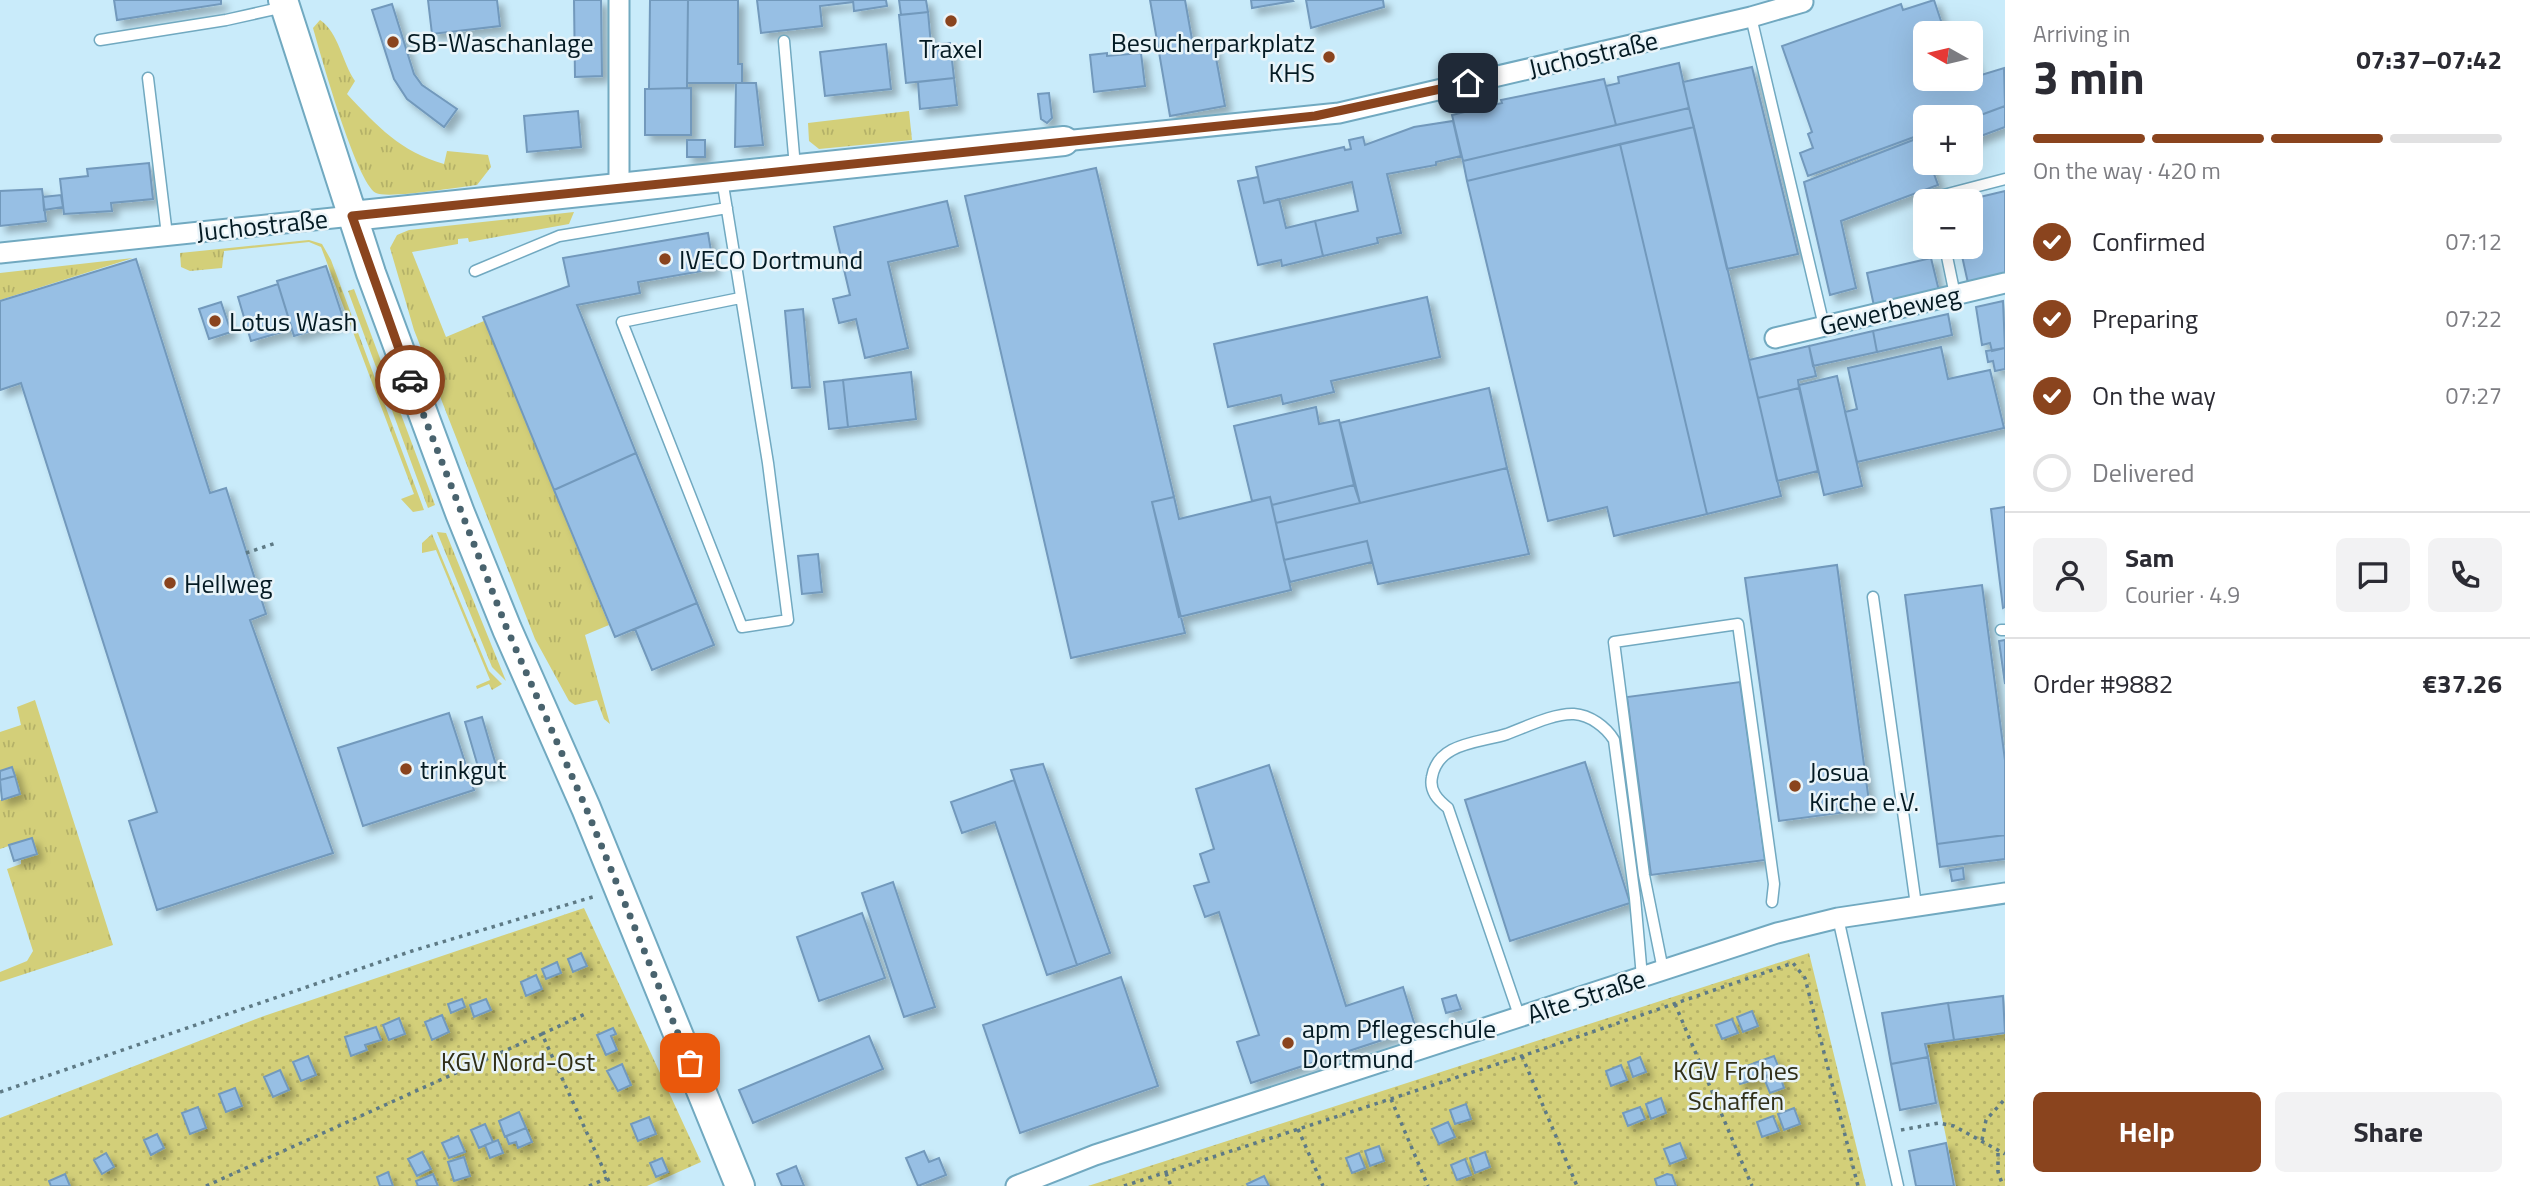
<!DOCTYPE html>
<html lang="en">
<head>
<meta charset="utf-8">
<style>
	:root { --surface:#fff; --page:#f2f2f3; --text:#2b2b33; --muted:#7c7c81; --line:#e1e1e2; --accent:#8a441e }
	body { margin:0; font-family:"Titillium Web",sans-serif; background:var(--page); color:var(--text); height:100vh; display:flex; flex-direction:column; font-size:26px; white-space:nowrap }
	* { box-sizing:border-box; margin:0 }
	p { font-size:23px; color:var(--muted) }
	.icon { flex:none; width:38px; height:38px; fill:none; stroke:currentColor; stroke-width:2; stroke-linecap:round; stroke-linejoin:round }
	.map { position:relative; flex:1; overflow:hidden }
	.details { display:flex; flex-direction:column; background:var(--surface); width:525px }
	.details>* { flex:none }
	.needle { width:46px; rotate:278deg }
	.tools { position:absolute; left:1913px; top:21px; display:grid; gap:14px }
	.tools a { display:grid; place-items:center; width:70px; height:70px; border-radius:10px; background:var(--surface); box-shadow:0 7px 28px #0002; font-size:35px }
	.pin { position:absolute; display:grid; place-items:center; width:60px; height:60px; color:#fff; margin:-30px; border-radius:14px; box-shadow:0 4px 10px #0006 }
	.courier { position:absolute; display:grid; place-items:center; width:70px; height:70px; margin:-35px; border:5px solid #8a441e; border-radius:50%; background:#fff; color:#222; box-shadow:0 2px 9px #0007 }
	.head em { font-style:normal; font-weight:700 }
	.head div { display:flex; flex-direction:column-reverse }
	.head { display:flex; align-items:center; justify-content:space-between; height:119px; padding:0 28px }
	h1 { font-size:46px; font-weight:700; line-height:52px }
	.bar { display:grid; grid-template-columns:repeat(4,1fr); gap:10px 7px; align-content:center; height:84px; padding:0 28px }
	.bar i { height:9px; border-radius:5px; background:var(--line) }
	.bar .active { background:var(--accent) }
	.bar p { grid-column:span 4 }
	.line { display:flex; align-items:center; gap:18px; padding:0 28px; border-top:2px solid var(--line) }
	.line div { flex:1 }
	.round { display:grid; place-items:center; flex:none; width:74px; height:74px; border-radius:10px; background:var(--page) }
	ol { padding:0 28px; list-style:none }
	li { display:flex; align-items:center; gap:21px; height:77px }
	li p { margin-inline-start:auto }
	li .icon { padding:7px; border-radius:50%; background:var(--accent); color:#fff; stroke-width:4 }
	li:last-child { color:var(--muted) }
	li i { width:38px; height:38px; border:4px solid var(--line); border-radius:50% }
	.button { display:flex; gap:14px; margin-top:auto; padding:14px 28px }
	.button a { flex:1; height:80px; border-radius:10px; background:var(--accent); color:#fff; font-size:28px; font-weight:700; line-height:80px; text-align:center }
	.button a+a { background:var(--page); color:var(--text) }
	main { display:flex; flex:1; min-height:0 }
	.map>svg:first-child { display:block }
	.grass { fill:url(#grass-tufts) }
	.garden { fill:url(#garden-dots) }
	.building { fill:#97bfe4; stroke:#7299bc; stroke-width:2; filter:url(#shadow) }
	.lines { fill:none; stroke-linecap:round; stroke-linejoin:round }
	.lane-casing { stroke:#71a9c0; stroke-width:13 }
	.street-casing { stroke:#71a9c0; stroke-width:23 }
	.secondary-casing { stroke:#71a9c0; stroke-width:32 }
	.path { stroke:#5e7a85; stroke-width:3.5; stroke-dasharray:3.5 5; stroke-linecap:butt }
	.lane { stroke:#fff; stroke-width:10 }
	.street { stroke:#fff; stroke-width:19 }
	.secondary { stroke:#fff; stroke-width:28 }
	.done { stroke:#49636e; stroke-width:7; stroke-dasharray:0 12.6 }
	.route { stroke:#8a441e; stroke-width:9 }
	.poi-dot { fill:#8a441e; stroke:#e9f4f9; stroke-width:2.5 }
	.labels { text-anchor:middle; dominant-baseline:central; stroke-width:5; stroke-linejoin:round; paint-order:stroke }
	.poi-label { font-size:26px; fill:#041a23; stroke:#e9f4f9; text-anchor:start }
	.street-label { font-size:26px; fill:#041a23; stroke:#e9f4f9 }
	.park-label { font-size:26px; fill:#302f18; stroke:#e9f4f9 }
</style>
</head>
<body>
<main>
<div class="map">
<svg width="2005" height="1186" viewBox="0 0 2005 1186">
	<defs>
		<pattern id="grass-tufts" width="24" height="20" patternUnits="userSpaceOnUse" patternTransform="scale(1.75)"><rect width="24" height="20" fill="#d3cf79"/><path d="M3 7l-1-3M5 7V3M7 7l1-3M15 17l-1-3M17 17v-4M19 17l1-3" fill="none" stroke="#b4b168"/></pattern>
		<pattern id="garden-dots" width="8" height="8" patternUnits="userSpaceOnUse" patternTransform="scale(1.75)"><rect width="8" height="8" fill="#d3cf79"/><path d="M2 2h.1M6 6h.1" fill="none" stroke="#b4b168" stroke-width="1.8" stroke-linecap="round"/></pattern>
		<filter id="shadow"><feDropShadow dx="6" dy="6" stdDeviation="3.5" flood-color="#0004"/></filter>
	</defs>
	<rect width="100%" height="100%" fill="#c9ebfa"/>
	<path class="grass" d="M320 20C339 33 342 62 355 81L347 94C377 126 401 152 444 164L447 151 488 155 491 167 477 185C459 187 388 199 376 193 356 182 321 56 313 28Z
		M909 111 912 140 819 149 809 141 808 123Z
		M574 212 569 224 469 242 468 238 458 239V244L412 252 446 337 484 321 609 625 585 635 610 724 604 719 597 700 575 705 569 701 535 639 414 330 390 248 397 235 409 230Z
		M309 240 322 244 331 260 424 510 413 512 401 499 414 494 321 247 309 242 224 251 222 268 190 271 181 267 180 253Z
		M133 258 0 300V273Z
		M354 289 435 505 428 508 348 291Z
		M437 532 446 533 506 681 492 667Z
		M432 534 489 671 502 684 492 690 489 684 477 689 476 686 490 680 436 550 422 553V543Z
		M35 700 113 945 0 982V972L27 961 33 951 7 869 21 864V860L37 854 32 838 0 849V800L20 794 12 768 0 771V732L21 725 17 707Z"/>
	<path class="garden" d="M584 908 701 1162 647 1186H0V1118L264 1016Z
		M1809 953 1866 1186H1088Z
		M2005 1034V1186H1956L1927 1044Z"/>
	<path class="building" d="M114 0H221V4L117 20Z
		M428 0H497L500 26 432 34Z
		M574 0H601L602 76 575 77Z
		M650 0H688L687 88 649 89Z
		M688 0H738V64H742V83H687Z
		M757 0H853V2L820 6 822 26 761 33Z
		M853 0H886L887 6 854 11Z
		M899 0H926L928 12 901 15Z
		M1150 0H1185L1193 45 1213 42 1225 106 1170 116Z
		M1251 0H1292L1293 1 1252 8Z
		M1306 0H1383L1384 7 1311 28Z
		M1934 0 1945 33H1925V79H1970L1972 57 1978 76 2004 68 2005 106 1970 119 1925 117V133L1808 176 1800 153 1813 148 1808 134 1812 132 1782 46 1901 4 1903 10Z
		M392 4 414 74 422 85 457 109 444 127 407 99 394 79 372 10Z
		M928 12 931 45 950 43 954 78 906 83 899 15Z
		M886 44 891 89 825 96 820 52Z
		M1107 53V56L1141 53 1145 86 1094 92 1090 55Z
		M1679 63 1689 108 1616 125 1606 86 1619 83 1618 77Z
		M1752 67 1798 254 1727 269 1683 82Z
		M954 78 957 105 920 109 918 82Z
		M1604 79 1616 125 1463 161 1452 115 1502 103 1501 100Z
		M736 83H756L763 145 735 147Z
		M691 88V135H645V89Z
		M1049 93 1052 118 1047 123 1041 119 1038 94Z
		M2005 106V127L1970 140V119Z
		M1689 108 1694 127 1467 181 1463 161Z
		M578 111 581 147 527 152 524 116Z
		M1453 121 1461 156 1436 162V165L1387 174 1401 233 1377 238 1378 243 1323 256 1315 221 1358 211 1352 182 1264 203 1256 167 1344 147 1345 150 1351 149 1349 140 1363 137 1365 145 1414 127Z
		M1694 127 1781 496 1707 514 1620 144Z
		M1921 137 1925 163H1930L1938 185 1841 221 1856 288 1830 295 1804 182Z
		M687 140H705V157H687Z
		M1620 144 1707 514 1614 536 1607 507 1548 521 1467 181Z
		M149 163 153 199 111 203 112 211 64 214 60 179 88 176 87 169Z
		M1096 168 1174 497 1152 502 1185 633 1071 658 965 196Z
		M1258 177 1264 203 1279 199 1286 228 1315 221 1323 256 1282 266 1281 260 1258 265 1238 181Z
		M42 189 46 221 0 226V191Z
		M2005 191V274L1968 283 1960 247H1970V201H1963Z
		M61 195 63 207 44 210 43 197Z
		M947 201 958 246 888 262 908 348 865 358 856 319 839 323 833 299 850 295 834 227Z
		M708 233 714 269 638 282 640 293 577 305 636 453 554 490 483 317 569 286 563 258Z
		M1931 258 1939 291 1874 306 1867 273Z
		M136 259 210 493 226 488 266 614 250 620 333 853 157 910 129 821 157 812 21 383 0 390V301Z
		M326 266 344 321 294 336 277 281Z
		M278 284 292 329 251 341 238 297Z
		M1427 297 1440 357 1331 381 1334 392 1283 404 1281 395 1228 407 1214 344Z
		M2003 301 2005 348 1992 351 1990 343 1982 345 1976 307Z
		M221 302 231 332 209 339 199 309Z
		M803 309 810 387 792 388 785 311Z
		M1948 314 1952 335 1877 352 1873 331Z
		M1873 331 1877 352 1813 366 1809 346Z
		M1809 346 1816 376 1798 380 1799 388 1758 398 1749 360Z
		M1941 347 1948 379 1990 370 2004 428 1857 462 1845 412 1857 409 1848 368Z
		M2005 348V369L1995 371 1993 361 1988 362 1986 351Z
		M911 372 916 419 848 427 843 380Z
		M1837 376 1862 486 1824 495 1799 385Z
		M843 380 848 427 829 429 824 382Z
		M1489 388 1507 468 1360 503 1340 423Z
		M1799 388 1818 471 1777 481 1758 398Z
		M1316 407 1319 424 1339 420 1354 485 1272 505 1270 497 1252 501 1234 426Z
		M636 453 697 603 615 637 554 490Z
		M1507 468 1529 554 1378 584 1367 541 1284 560 1276 523Z
		M1354 485 1360 503 1276 523 1272 505Z
		M1174 497 1179 519 1270 497 1291 590 1179 617 1152 502Z
		M2005 507V607L2003 608 1991 509Z
		M1367 541 1372 562 1290 582 1284 560Z
		M818 554 822 592 802 594 798 556Z
		M1837 565 1870 809 1779 821 1745 578Z
		M1982 585 2005 760V835L1937 844 1905 595Z
		M697 603 714 645 652 670 635 629Z
		M2005 640V684L1999 641Z
		M1740 682 1765 860 1651 875 1627 697Z
		M449 713 474 790 363 826 338 748Z
		M482 717 498 772 481 777 465 722Z
		M1585 762 1630 903 1510 941 1465 800Z
		M1043 764 1110 953 1077 965 1011 770Z
		M1269 765 1346 1006 1403 987 1416 1029 1251 1083 1237 1042 1259 1035 1219 912 1205 917 1194 886 1209 882 1200 854 1214 849 1196 789Z
		M12 767 15 776 0 780V771Z
		M15 776 20 794 2 800 0 780Z
		M1014 780 1077 965 1047 975 995 822 962 833 951 802Z
		M2005 835V859L1940 867 1937 844Z
		M32 838 37 854 14 861 9 845Z
		M1963 868 1964 879 1952 881 1950 870Z
		M893 882 935 1007 904 1017 862 893Z
		M862 913 885 978 819 1001 797 937Z
		M581 953 587 966 573 972 568 959Z
		M557 962 561 973 546 979 542 969Z
		M536 975 542 989 526 996 521 982Z
		M1121 977 1158 1086 1020 1133 983 1025Z
		M1456 995 1461 1009 1446 1013 1442 999Z
		M2003 996 2005 1033 1954 1040 1948 1003Z
		M462 999 465 1007 451 1013 448 1004Z
		M486 999 491 1010 474 1017 470 1005Z
		M1948 1003 1954 1040 1925 1044 1928 1057 1891 1064 1882 1013Z
		M1752 1011 1758 1026 1743 1032 1737 1017Z
		M442 1015 449 1032 432 1040 425 1022Z
		M399 1018 405 1034 389 1040 383 1025Z
		M1732 1019 1738 1033 1722 1039 1716 1025Z
		M376 1027 381 1040 365 1045 367 1050 351 1056 345 1037Z
		M613 1028 616 1034 611 1036 617 1050 606 1055 597 1035Z
		M869 1036 883 1069 753 1123 739 1090Z
		M308 1056 316 1075 301 1081 293 1062Z
		M1774 1056 1780 1071 1760 1078 1754 1063Z
		M1640 1057 1646 1072 1633 1077 1628 1062Z
		M1928 1057 1936 1103 1900 1110 1891 1064Z
		M622 1064 631 1085 618 1091 607 1071Z
		M1752 1064 1757 1079 1740 1084 1736 1070Z
		M1621 1065 1627 1080 1611 1086 1606 1071Z
		M280 1070 289 1090 273 1097 264 1077Z
		M1779 1073 1784 1088 1770 1093 1764 1078Z
		M235 1088 242 1106 226 1112 219 1094Z
		M1661 1098 1666 1113 1651 1119 1646 1104Z
		M1466 1104 1471 1119 1455 1124 1450 1110Z
		M198 1107 206 1128 190 1134 182 1113Z
		M1640 1107 1645 1119 1628 1126 1623 1113Z
		M1794 1108 1800 1124 1784 1130 1778 1114Z
		M519 1112 526 1128 505 1137 499 1121Z
		M1773 1116 1779 1131 1762 1137 1757 1122Z
		M649 1117 656 1134 638 1141 631 1124Z
		M1448 1122 1455 1137 1439 1144 1432 1129Z
		M485 1124 493 1142 479 1148 471 1130Z
		M526 1128 532 1142 518 1148 516 1142 509 1144 506 1136Z
		M157 1134 164 1148 151 1155 144 1140Z
		M458 1136 465 1152 449 1158 442 1143Z
		M498 1140 503 1153 490 1158 485 1145Z
		M1680 1143 1686 1158 1670 1164 1664 1149Z
		M1946 1143 1954 1186H1916L1909 1151Z
		M1379 1146 1384 1161 1370 1166 1365 1151Z
		M924 1151 929 1162 939 1158 946 1175 918 1186 906 1158Z
		M422 1152 431 1169 417 1176 408 1159Z
		M1485 1152 1490 1167 1475 1173 1470 1158Z
		M106 1153 114 1167 102 1174 94 1160Z
		M1359 1153 1365 1168 1352 1173 1346 1158Z
		M464 1157 470 1176 454 1181 448 1162Z
		M662 1158 668 1172 656 1177 650 1163Z
		M1465 1159 1471 1175 1457 1180 1451 1165Z
		M796 1166 804 1186H782L777 1174Z
		M388 1172 393 1186H380L377 1177Z
		M65 1174 70 1186H51L49 1181Z
		M433 1174 438 1186H418L416 1181Z
		M1667 1174 1672 1175 1676 1186H1657L1655 1179Z
		M1264 1176 1269 1186H1248L1247 1184Z"/>
	<g class="lines">
		<defs>
			<path id="lane" d="M1751 17 1824 326
				M100 40 226 20 284 7
				M784 41 795 167
				M148 78 167 235
				M722 179 768 463 788 620 742 627 622 322 740 298
				M1936 201V197L2005 179
				M1945 247 1955 295
				M475 271 559 236 727 208
				M1873 597 1916 905
				M2001 630H2005
				M1838 918 1898 1186
				M1663 970 1644 875 1614 642 1738 624 1774 884 1772 902
				M1520 1018 1448 808C1438 800 1429 791 1432 777 1438 742 1480 743 1507 734 1526 727 1554 713 1574 714 1590 715 1606 727 1614 740L1635 898 1642 977"/>
			<path id="street" d="M1064 141 1339 113 1751 17 1803 2
				M619 190V0
				M0 253 352 216
				M1775 338 2005 283
				M1016 1186 1095 1155 1777 933 1838 918 2005 893"/>
			<path id="secondary" d="M283 0 371 273 460 513 507 629 586 808 740 1186
				M352 216 1064 141"/>
		</defs>
		<use href="#lane" class="lane-casing"/>
		<use href="#street" class="street-casing"/>
		<use href="#secondary" class="secondary-casing"/>
		<path class="path" d="M246 553 276 543
			M1675 1004 1752 1186
			M542 1034 585 1014
			M1522 1056 1577 1186
			M0 1092 412 951 596 896
			M1391 1099 1428 1186
			M1298 1129 1323 1186
			M1901 1130 1939 1123 1954 1126 2005 1154
			M1982 1140 1986 1120 2005 1099
			M1998 1153V1172L2003 1186
			M1166 1173 1171 1186
			M206 1186 542 1034 611 1186
			M589 1186 607 1178
			M1124 1186 1522 1056 1793 963 1805 978 1858 1186"/>
		<use href="#lane" class="lane"/>
		<use href="#street" class="street"/>
		<use href="#secondary" class="secondary"/>
	</g>
	<g class="lines">
		<path class="done" d="M410 380 507 629 586 808 690 1063"/>
		<path class="route" d="M410 380 352 216 1315 116 1468 83"/>
	</g>
	<g class="poi-dot">
		<circle cx="951" cy="21" r="7"/>
		<circle cx="393" cy="42" r="7"/>
		<circle cx="1329" cy="57" r="7"/>
		<circle cx="665" cy="259" r="7"/>
		<circle cx="215" cy="321" r="7"/>
		<circle cx="170" cy="583" r="7"/>
		<circle cx="406" cy="769" r="7"/>
		<circle cx="1795" cy="786" r="7"/>
		<circle cx="1288" cy="1043" r="7"/>
	</g>
	<g class="labels">
		<g class="poi-label">
			<text x="407" y="42">SB-Waschanlage</text>
			<text x="1315" y="42" text-anchor="end">Besucherparkplatz<tspan x="1315" dy="30">KHS</tspan></text>
			<text x="951" y="48" text-anchor="middle">Traxel</text>
			<text x="679" y="259">IVECO Dortmund</text>
			<text x="229" y="321">Lotus Wash</text>
			<text x="184" y="583">Hellweg</text>
			<text x="420" y="769">trinkgut</text>
			<text x="1809" y="771">Josua<tspan x="1809" dy="30">Kirche e.V.</tspan></text>
			<text x="1302" y="1028">apm Pflegeschule<tspan x="1302" dy="30">Dortmund</tspan></text>
		</g>
		<g class="street-label">
			<text transform="translate(1593 54) rotate(-13)">Juchostraße</text>
			<text transform="translate(262 225) rotate(-6)">Juchostraße</text>
			<text transform="translate(1890 310) rotate(-13)">Gewerbeweg</text>
			<text transform="translate(1586 996) rotate(-18)">Alte Straße</text>
		</g>
		<g class="park-label">
			<text x="518" y="1061">KGV Nord-Ost</text>
			<text x="1736" y="1070">KGV Frohes<tspan x="1736" dy="30">Schaffen</tspan></text>
		</g>
	</g>
</svg>
<div class="tools">
<a><svg class="needle" viewBox="-14 -14 28 28"><path d="M0-13l5 13h-10z" fill="#e53935"/><path d="M0 13l5-13h-10z" fill="#7c7c81"/></svg></a>
<a>+</a>
<a>−</a>
</div>
<div class="pin" style="left:690px;top:1063px;background:#ea580c"><svg class="icon" aria-label="bag" viewBox="0 0 24 24"><path d="M5 8h14l-1 12H6zM9 8a3 3 0 0 1 6 0"/></svg></div>
<div class="pin" style="left:1468px;top:83px;background:#1f2937"><svg class="icon" aria-label="home" viewBox="0 0 24 24"><path d="M3 11l9-7 9 7M6 9v11h12V9"/></svg></div>
<div class="courier" style="left:410px;top:380px"><svg class="icon" aria-label="car" viewBox="0 0 24 24"><path d="M5 17H2v-5l4-1 3-4h7l3 4 3 1v5h-3M9 17h6M6 11h13"/><circle cx="7" cy="17" r="2"/><circle cx="17" cy="17" r="2"/></svg></div>
</div>
<section class="details">
<div class="head"><div><h1>3 min</h1><p>Arriving in</p></div><em>07:37–07:42</em></div>
<div class="bar"><i class="active"></i><i class="active"></i><i class="active"></i><i></i><p>On the way · 420 m</p></div>
<ol>
<li><svg class="icon" aria-label="check" viewBox="0 0 24 24"><path d="M5 12l5 5 9-10"/></svg>Confirmed<p>07:12</p></li>
<li><svg class="icon" aria-label="check" viewBox="0 0 24 24"><path d="M5 12l5 5 9-10"/></svg>Preparing<p>07:22</p></li>
<li><svg class="icon" aria-label="check" viewBox="0 0 24 24"><path d="M5 12l5 5 9-10"/></svg>On the way<p>07:27</p></li>
<li><i></i>Delivered</li>
</ol>
<div class="line" style="height:126px"><a class="round"><svg class="icon" aria-label="person" viewBox="0 0 24 24"><circle cx="12" cy="8" r="4"/><path d="M4 21q1-7 8-7t8 7"/></svg></a><div><b>Sam</b><p>Courier · 4.9</p></div><a class="round"><svg class="icon" aria-label="chat" viewBox="0 0 24 24"><path d="M4 5h16v11H9l-5 4z"/></svg></a><a class="round"><svg class="icon" aria-label="phone" viewBox="0 0 24 24"><path d="M5 4h4l2 5-3 2q2 4 5 5l2-3 5 2v4C11 20 4 13 5 4z"/></svg></a></div>
<div class="line" style="height:91px"><div>Order #9882</div><b>€37.26</b></div>
<div class="button"><a>Help</a><a>Share</a></div>
</section>
</main>
</body>
</html>
